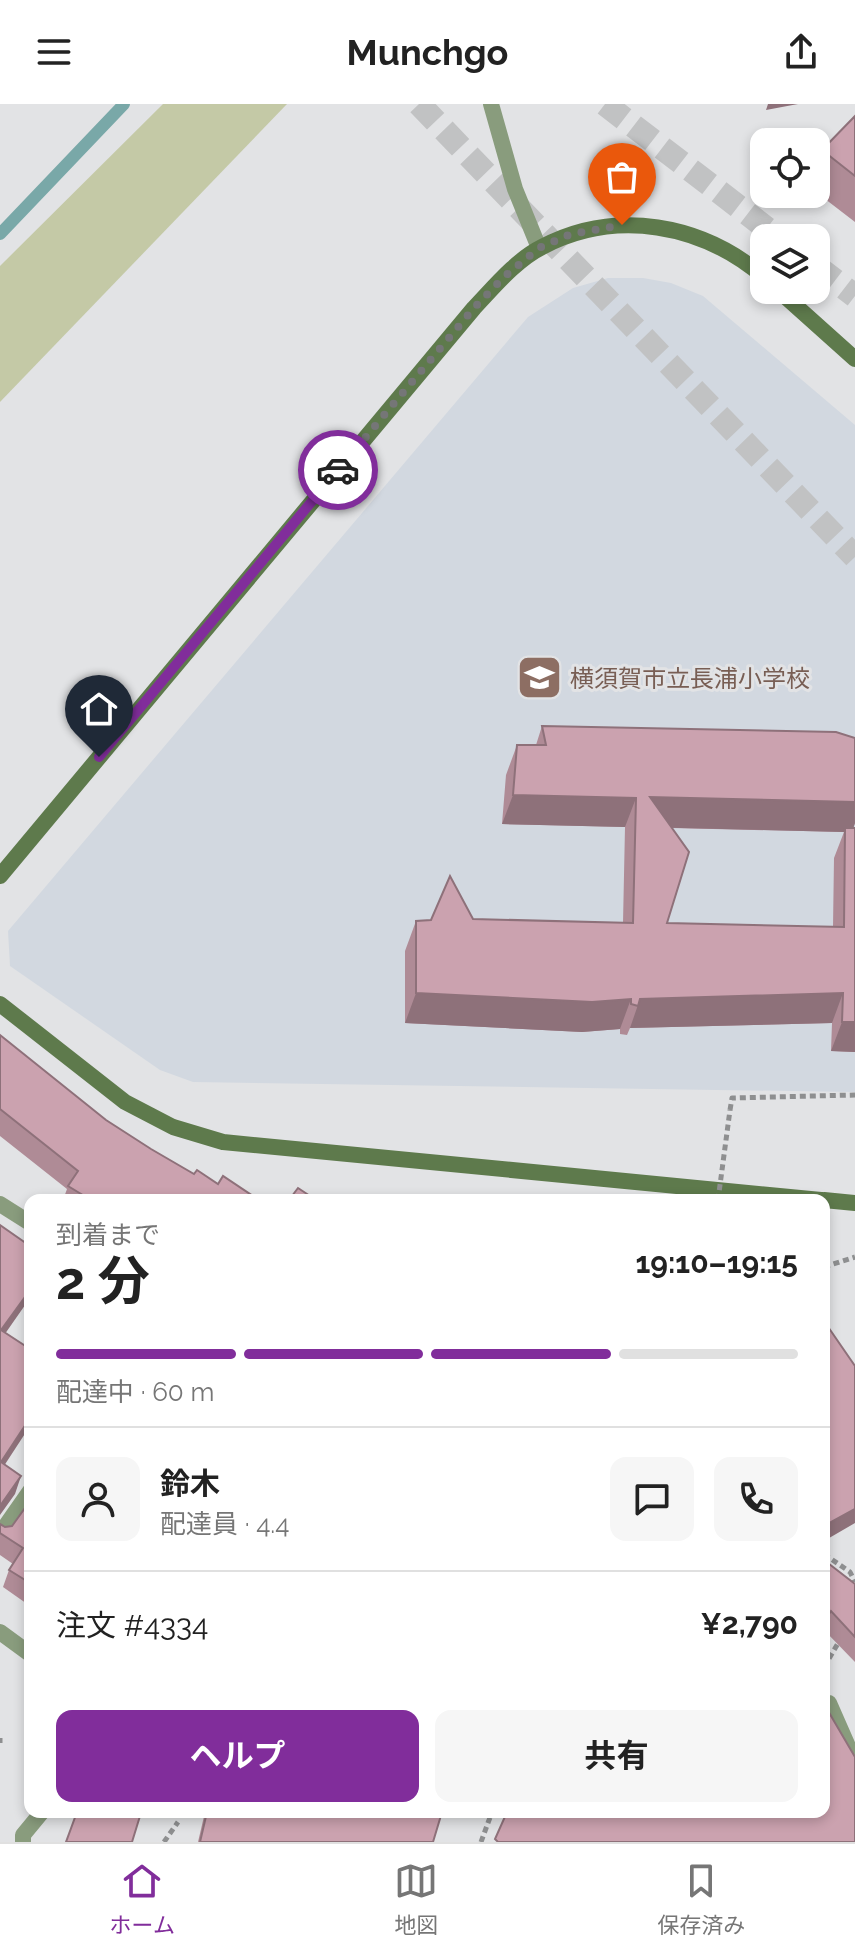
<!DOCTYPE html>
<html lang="ja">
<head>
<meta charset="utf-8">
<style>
	:root { --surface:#fff; --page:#f6f6f6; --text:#222; --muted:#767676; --line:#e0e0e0; --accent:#812d9b }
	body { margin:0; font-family:Raleway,"Noto Sans JP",sans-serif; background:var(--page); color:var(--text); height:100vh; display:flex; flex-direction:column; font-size:30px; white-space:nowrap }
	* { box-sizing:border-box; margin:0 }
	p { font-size:26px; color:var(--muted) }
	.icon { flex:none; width:44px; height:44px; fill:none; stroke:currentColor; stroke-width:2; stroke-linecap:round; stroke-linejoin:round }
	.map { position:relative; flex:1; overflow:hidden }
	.details { position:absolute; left:24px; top:1090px; width:806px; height:624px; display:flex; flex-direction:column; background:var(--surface); border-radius:16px; box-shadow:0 4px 12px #0003 }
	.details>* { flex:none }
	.tools { position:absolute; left:750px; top:24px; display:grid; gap:16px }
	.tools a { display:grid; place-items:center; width:80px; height:80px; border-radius:16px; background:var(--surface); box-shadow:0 4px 12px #0003; font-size:40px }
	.pin { position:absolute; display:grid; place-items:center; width:68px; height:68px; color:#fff; margin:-82px -34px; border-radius:50% 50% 50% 0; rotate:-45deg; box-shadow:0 0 8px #0007 }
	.pin .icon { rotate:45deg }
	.courier { position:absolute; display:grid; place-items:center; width:80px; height:80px; margin:-40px; border:6px solid #812d9b; border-radius:50%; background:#fff; color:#222; box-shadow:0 2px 10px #0007 }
	.overview em { font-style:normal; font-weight:700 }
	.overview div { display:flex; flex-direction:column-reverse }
	.overview { display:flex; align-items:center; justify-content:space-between; height:136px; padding:0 32px }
	h1 { font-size:52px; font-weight:700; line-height:60px }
	.bar { display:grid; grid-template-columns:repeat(4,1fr); gap:12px 8px; align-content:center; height:96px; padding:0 32px }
	.bar i { height:10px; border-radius:6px; background:var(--line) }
	.bar .active { background:var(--accent) }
	.bar p { grid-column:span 4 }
	.line { display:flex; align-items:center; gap:20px; padding:0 32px; border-top:2px solid var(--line) }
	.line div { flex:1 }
	.round { display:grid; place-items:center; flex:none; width:84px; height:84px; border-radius:16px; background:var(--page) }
	.button { display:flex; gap:16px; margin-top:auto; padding:16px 32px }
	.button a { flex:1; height:92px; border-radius:16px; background:var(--accent); color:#fff; font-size:32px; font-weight:700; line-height:92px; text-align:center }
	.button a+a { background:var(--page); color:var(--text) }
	header { display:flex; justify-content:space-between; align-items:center; height:104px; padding:0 32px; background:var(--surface); font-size:36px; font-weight:700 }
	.tabs { display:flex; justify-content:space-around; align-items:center; height:112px; border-top:2px solid var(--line); background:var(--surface); font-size:22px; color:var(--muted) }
	.tabs a { display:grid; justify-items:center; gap:4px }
	.tabs .active { color:var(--accent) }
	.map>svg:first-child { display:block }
	.built { fill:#d2d8e0 }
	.green { fill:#c4c9a6 }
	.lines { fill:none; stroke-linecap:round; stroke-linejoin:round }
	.stream { stroke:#79a8a8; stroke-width:12 }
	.highway-tunnel { stroke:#c1c2c3; stroke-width:24; stroke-dasharray:24 12; stroke-linecap:butt }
	.path { stroke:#8e8f90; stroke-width:5; stroke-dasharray:6 4; stroke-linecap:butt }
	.lane { stroke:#899c7d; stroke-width:16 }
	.street { stroke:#899c7d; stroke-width:16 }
	.secondary { stroke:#5e7a4c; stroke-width:16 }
	.path-bridge { stroke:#8e8f90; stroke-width:5; stroke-dasharray:6 4; stroke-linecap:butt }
	.wall { fill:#af8b96; fill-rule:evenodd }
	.shaded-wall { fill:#8e717a }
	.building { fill:#cba2af; stroke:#8e717a; stroke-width:2 }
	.done { stroke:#757677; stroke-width:8; stroke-dasharray:0 14.4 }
	.route { stroke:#812d9b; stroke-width:10 }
	.labels { text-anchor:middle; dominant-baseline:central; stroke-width:6; stroke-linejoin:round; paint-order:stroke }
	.education-label { font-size:24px; fill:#785e54; stroke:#e2e3e5; text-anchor:start }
</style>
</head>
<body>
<header><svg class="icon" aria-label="menu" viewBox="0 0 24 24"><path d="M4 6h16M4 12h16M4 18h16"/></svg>Munchgo<svg class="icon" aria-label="share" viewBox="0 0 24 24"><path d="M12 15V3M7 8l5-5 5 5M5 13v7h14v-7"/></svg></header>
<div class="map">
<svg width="855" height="1738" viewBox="0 0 855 1738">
	<rect width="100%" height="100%" fill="#e2e3e5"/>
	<path class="built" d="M608 174H643L671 179 703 192 855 321V988L193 978 160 966 10 862 8 827 528 213 573 184Z"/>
	<path class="green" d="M163 0H287L0 298V162Z"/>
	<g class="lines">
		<path class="stream" d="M0 130 124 0"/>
		<path class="highway-tunnel" d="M419 0 855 453
			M605 0 779 134
			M816 162 855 192"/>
		<path class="path" d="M730 1006 732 994 855 991
			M824 1163 855 1153
			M824 1450 850 1468 855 1478
			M824 1563 840 1536
			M0 1634V1639
			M164 1738 178 1718
			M481 1738 492 1708"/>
		<path class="lane" d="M829 1599 855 1658"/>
		<path class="street" d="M491 0 515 85 539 144
			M0 1100 30 1119
			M0 1430 30 1387
			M0 1528 30 1550
			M23 1738V1731L42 1708"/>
		<path class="secondary" d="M778 186 855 255
			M0 772 474 204C494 183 516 156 542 143 616 104 702 120 764 173
			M0 900 125 998 173 1023 223 1038 821 1096
			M824 1096 855 1099"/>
		<path class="path-bridge" d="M718 1096 730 1006"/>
	</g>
	<path class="wall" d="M855 12V118L816 88V64L822 46Z
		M542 622 855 634V719L853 724H855V948L831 947 832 919 630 924 627 931 620 930V925L582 928 405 919V847L416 817 473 815 623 819 625 723 502 720 506 671 517 641H536ZM672 724 844 728 834 754 833 823 667 819Z
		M0 931 106 1016 151 1045 194 1070 259 1096H63L67 1085 0 1032Z
		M30 1397V1502L3 1483 9 1466 13 1460 0 1451V1420L5 1423 12 1422Z
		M824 1456 855 1480V1558L824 1526Z
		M205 1708H255L254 1710 433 1738H198Z"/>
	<path class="shaded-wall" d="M768 0H798L766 6Z
		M513 691 636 694 625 723 502 720Z
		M650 693 855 698V719L852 728 845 724 844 728 639 723Z
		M416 889 631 895 620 925 582 928 405 919Z
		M843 889 832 919 630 924 640 895Z
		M842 918H855V948L831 947Z
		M30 1186V1194L0 1237 1 1226Z
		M30 1314V1322L0 1368 1 1358Z
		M21 1372 15 1390 0 1411V1402Z
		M855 1405V1419L824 1437V1422Z
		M831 1507 824 1525V1517Z"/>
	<path class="building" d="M855 12V72L822 46Z
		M542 622 836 628 855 634V698L650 693 689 748 667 819 844 823 845 724H855V918H842L843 889 640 895 638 902 631 900V895L592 898 416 889V817L431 816 450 772 473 815 633 819 636 694 513 691 517 641H546Z
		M0 931 106 1016 151 1045 194 1070 197 1066 218 1080 223 1072 259 1096H91L68 1082 78 1067 0 1005Z
		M298 1084 316 1096H289Z
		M0 1121 30 1142V1186L1 1226 30 1245V1314L1 1358 21 1372 0 1402Z
		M824 1217 855 1262V1405L824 1422Z
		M30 1397V1479L9 1466 23 1444 0 1429V1420L5 1423 12 1422Z
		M824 1456 855 1480V1533L831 1507 824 1517Z
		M824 1600 855 1653V1738H498L495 1735 507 1708H565L580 1711 576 1708H824Z
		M77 1708H133L140 1712 132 1738H66Z
		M207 1708H255L254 1710 331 1708H442L433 1738H200Z"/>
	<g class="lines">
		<path class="done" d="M338 366 474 204 504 173 539 144 571 130 622 121"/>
		<path class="route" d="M99 653 338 366"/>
	</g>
	<defs>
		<symbol id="school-square" viewBox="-11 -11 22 22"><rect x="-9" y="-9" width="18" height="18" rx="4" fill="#8d6e63" stroke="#e2e3e5"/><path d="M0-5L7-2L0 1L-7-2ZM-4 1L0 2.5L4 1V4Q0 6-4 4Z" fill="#fff"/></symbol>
	</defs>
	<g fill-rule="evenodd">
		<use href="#school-square" x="514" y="548" width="51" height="51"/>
	</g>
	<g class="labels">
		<g class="education-label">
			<text x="570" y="574">横須賀市立長浦小学校</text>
		</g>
	</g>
</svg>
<div class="tools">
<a><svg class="icon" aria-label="locate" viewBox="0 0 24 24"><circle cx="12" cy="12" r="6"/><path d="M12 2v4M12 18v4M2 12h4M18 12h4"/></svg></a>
<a><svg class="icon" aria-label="layers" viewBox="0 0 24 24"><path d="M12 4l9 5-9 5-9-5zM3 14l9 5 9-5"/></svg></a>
</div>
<div class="pin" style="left:622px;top:121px;background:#ea580c"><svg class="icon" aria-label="bag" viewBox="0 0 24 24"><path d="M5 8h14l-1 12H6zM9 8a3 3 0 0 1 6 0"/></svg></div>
<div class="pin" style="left:99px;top:653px;background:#1f2937"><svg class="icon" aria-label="home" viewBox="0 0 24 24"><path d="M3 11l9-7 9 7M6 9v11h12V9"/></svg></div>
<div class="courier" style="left:338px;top:366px"><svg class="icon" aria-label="car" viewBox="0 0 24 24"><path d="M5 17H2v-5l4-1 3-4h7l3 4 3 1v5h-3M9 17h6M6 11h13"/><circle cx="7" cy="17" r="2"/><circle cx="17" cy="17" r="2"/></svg></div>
<section class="details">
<div class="overview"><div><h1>2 分</h1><p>到着まで</p></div><em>19:10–19:15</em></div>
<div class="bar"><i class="active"></i><i class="active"></i><i class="active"></i><i></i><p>配達中 · 60 m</p></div>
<div class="line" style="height:144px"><a class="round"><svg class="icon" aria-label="person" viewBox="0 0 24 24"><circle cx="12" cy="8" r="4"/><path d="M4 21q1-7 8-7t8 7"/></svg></a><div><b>鈴木</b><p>配達員 · 4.4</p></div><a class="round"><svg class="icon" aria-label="chat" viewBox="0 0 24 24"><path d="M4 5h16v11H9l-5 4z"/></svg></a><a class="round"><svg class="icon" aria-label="phone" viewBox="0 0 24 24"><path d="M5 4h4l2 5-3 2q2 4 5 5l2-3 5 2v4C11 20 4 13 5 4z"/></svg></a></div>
<div class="line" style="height:104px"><div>注文 #4334</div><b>¥2,790</b></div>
<div class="button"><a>ヘルプ</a><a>共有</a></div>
</section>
</div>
<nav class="tabs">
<a class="active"><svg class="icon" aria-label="home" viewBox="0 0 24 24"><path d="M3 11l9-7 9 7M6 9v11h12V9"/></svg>ホーム</a>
<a><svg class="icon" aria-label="map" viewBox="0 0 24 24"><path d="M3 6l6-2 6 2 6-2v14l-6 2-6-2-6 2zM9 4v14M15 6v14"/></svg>地図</a>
<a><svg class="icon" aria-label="saved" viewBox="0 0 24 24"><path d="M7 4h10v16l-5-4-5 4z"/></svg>保存済み</a>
</nav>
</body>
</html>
